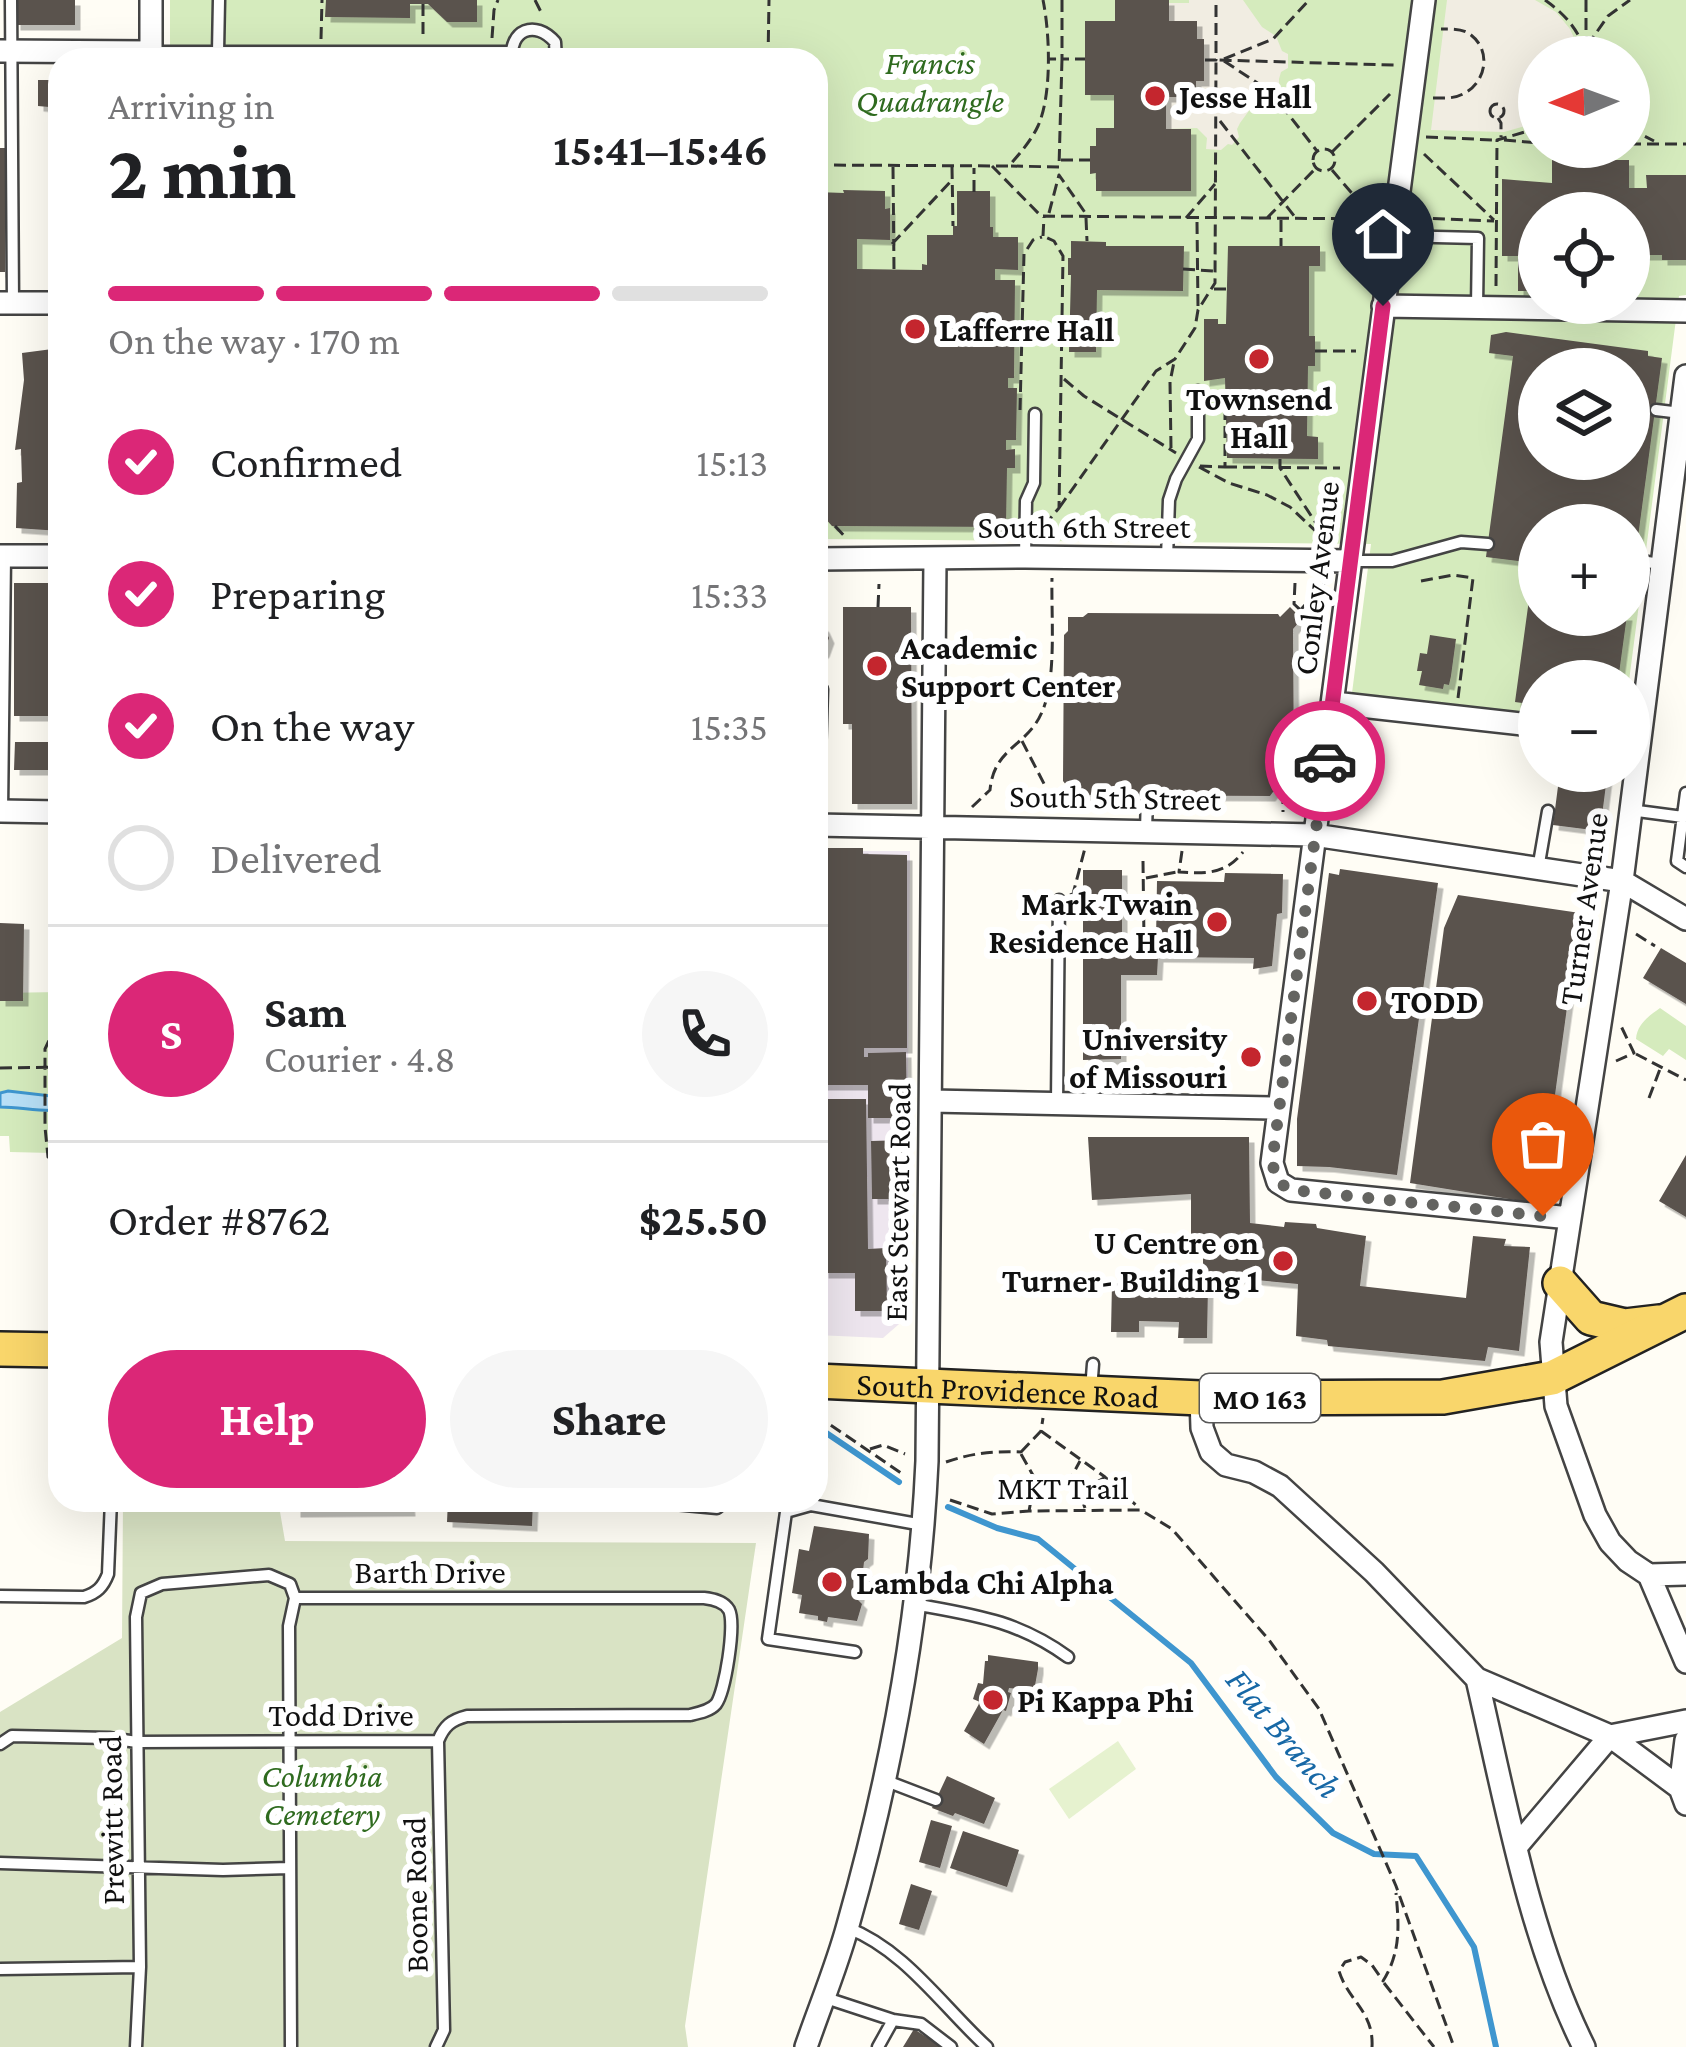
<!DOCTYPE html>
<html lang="en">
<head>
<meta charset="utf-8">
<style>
	:root { --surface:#fff; --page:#f6f6f6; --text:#202124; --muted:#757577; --line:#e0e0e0; --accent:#db2777 }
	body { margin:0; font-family:"Crimson Pro",serif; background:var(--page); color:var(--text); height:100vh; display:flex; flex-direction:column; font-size:45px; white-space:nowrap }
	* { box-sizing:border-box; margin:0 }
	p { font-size:39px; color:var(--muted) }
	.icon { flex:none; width:66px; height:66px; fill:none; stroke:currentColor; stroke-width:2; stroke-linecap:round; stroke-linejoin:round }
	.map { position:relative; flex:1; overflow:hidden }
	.panel { position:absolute; left:48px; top:48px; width:780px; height:1464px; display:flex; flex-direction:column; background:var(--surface); border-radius:36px; box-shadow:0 12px 48px #0002 }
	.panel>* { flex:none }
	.needle { width:78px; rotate:269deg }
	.buttons { position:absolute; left:1518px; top:36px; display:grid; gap:24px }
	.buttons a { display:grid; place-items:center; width:132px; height:132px; border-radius:50%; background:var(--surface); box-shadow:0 12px 48px #0002; font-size:60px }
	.pin { position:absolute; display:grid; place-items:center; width:102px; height:102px; color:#fff; margin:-123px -51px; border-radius:50% 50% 50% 0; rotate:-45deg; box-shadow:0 0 12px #0007 }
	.pin .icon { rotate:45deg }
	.courier { position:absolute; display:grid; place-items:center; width:120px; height:120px; margin:-60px; border:9px solid #db2777; border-radius:50%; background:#fff; color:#222; box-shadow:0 3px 15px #0007 }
	.headline em { font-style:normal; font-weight:700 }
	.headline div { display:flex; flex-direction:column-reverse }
	.headline { display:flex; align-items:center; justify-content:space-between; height:204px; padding:0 60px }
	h1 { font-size:78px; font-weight:700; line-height:90px }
	.bar { display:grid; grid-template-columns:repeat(4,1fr); gap:18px 12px; align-content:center; height:144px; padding:0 60px }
	.bar i { height:15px; border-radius:9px; background:var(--line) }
	.bar .current { background:var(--accent) }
	.bar p { grid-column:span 4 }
	.line { display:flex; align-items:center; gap:30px; padding:0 60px; border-top:3px solid var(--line) }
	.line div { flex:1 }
	.round { display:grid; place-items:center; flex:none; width:126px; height:126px; border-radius:63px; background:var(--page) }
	ol { padding:0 60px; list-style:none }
	li { display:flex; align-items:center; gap:36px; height:132px }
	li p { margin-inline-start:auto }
	li .icon { padding:12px; border-radius:50%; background:var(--accent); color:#fff; stroke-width:4 }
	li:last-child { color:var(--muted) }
	li i { width:66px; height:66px; border:6px solid var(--line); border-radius:50% }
	.action { display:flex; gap:24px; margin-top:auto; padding:24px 60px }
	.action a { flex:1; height:138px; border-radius:72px; background:var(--accent); color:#fff; font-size:48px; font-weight:700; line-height:138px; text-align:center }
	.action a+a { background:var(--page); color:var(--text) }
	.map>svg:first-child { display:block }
	.industrial { fill:#eee6ef }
	.green { fill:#d5ebbd; fill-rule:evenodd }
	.cemetery { fill:#d9e3c4 }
	.pitch { fill:#e6f2cf }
	.plaza { fill:#f1ede2 }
	.water { fill:#b9e0f7; stroke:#3f96cf; stroke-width:3 }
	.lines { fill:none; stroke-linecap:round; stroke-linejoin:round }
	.stream { stroke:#3f96cf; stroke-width:6 }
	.building { fill:#5a524d; fill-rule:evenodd; filter:url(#shadow) }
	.lane-casing { stroke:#444; stroke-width:15 }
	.street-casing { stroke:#444; stroke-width:26 }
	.primary-casing { stroke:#222; stroke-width:38 }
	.path { stroke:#333; stroke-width:3; stroke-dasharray:12 6; stroke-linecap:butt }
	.lane { stroke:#fff; stroke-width:10 }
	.street { stroke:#fff; stroke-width:21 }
	.primary { stroke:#f9d66b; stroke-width:33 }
	.done { stroke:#646461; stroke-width:12; stroke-dasharray:0 21.6 }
	.route { stroke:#db2777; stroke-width:15 }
	.poi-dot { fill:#c4262e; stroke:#fff; stroke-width:4.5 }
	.labels { text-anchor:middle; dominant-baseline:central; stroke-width:12; stroke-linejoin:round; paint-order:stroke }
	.shield { fill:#fff; stroke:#585858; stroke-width:3 }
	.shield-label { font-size:30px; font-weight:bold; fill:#111 }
	.park-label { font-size:33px; font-style:italic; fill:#2f6b1f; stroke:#fff }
	.poi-label { font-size:33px; font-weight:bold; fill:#111; stroke:#fff; text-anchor:start }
	.street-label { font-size:33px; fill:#111; stroke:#fff }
	.water-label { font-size:36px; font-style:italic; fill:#1768a6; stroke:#fff }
</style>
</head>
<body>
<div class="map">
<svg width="1686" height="2047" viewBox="0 0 1686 2047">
	<defs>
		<filter id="shadow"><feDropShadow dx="5.5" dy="5.5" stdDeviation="0" flood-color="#0004"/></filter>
	</defs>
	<rect width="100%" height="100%" fill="#fffdf5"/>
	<path class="industrial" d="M816 851H910L906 1318 883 1338 816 1335Z"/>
	<path class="green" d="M170 0H1686V295L1679 296 1629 681H1539V717L1352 693 1371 544 816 539V60H151L170 51ZM1539 57H1629V147H1539ZM1539 213H1629V303H1539ZM1539 369H1629V459H1539ZM1539 525H1629V615H1539Z
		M60 992V1145L52 1153 10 1152 9 1136H0V993Z
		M1660 1008 1686 1026V1060L1669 1049 1663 1056 1636 1039C1637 1024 1649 1016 1660 1008Z"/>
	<path class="cemetery" d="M146 1500H278L285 1541 756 1543 685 2026 688 2047H0V1712L122 1638 123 1502Z"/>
	<path class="pitch" d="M1118 1741 1136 1769 1069 1819 1049 1789Z"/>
	<path class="plaza" d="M1189 0H1243L1262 27 1276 36 1282 51 1288 54V68L1281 72 1279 79V94L1272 99 1268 96 1259 97 1240 123 1237 129 1239 137 1232 145 1228 144 1221 150 1206 149 1207 138 1197 128 1166 129V97H1195L1196 81 1204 80V40L1197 39 1169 21V3H1189Z
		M1447 0H1535L1556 12 1570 29 1579 49V57H1539V122L1504 132 1431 130Z"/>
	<path class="water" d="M8 1091 60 1097V1110C38 1112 22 1107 0 1107V1093Z"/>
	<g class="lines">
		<path class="stream" d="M816 1426 899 1482
			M948 1507 997 1528 1038 1539 1191 1663 1276 1777 1333 1833 1374 1854 1416 1856 1474 1947 1496 2047"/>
	</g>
	<path class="building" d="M15 0H75V25H15Z
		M326 0H477V22H447L428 4H410V18L325 17Z
		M1115 0H1169V21H1197V39H1204V81H1196V97H1166V129H1191V191H1096V173L1090 174V146H1096V128H1114V95H1085V21H1115Z
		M38 80H60V116L49 115V107L38 106Z
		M0 148H5V272H0Z
		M1552 160H1629V188H1647L1646 175H1686V260H1662V255H1629V213H1539V291H1518V256H1502V179L1552 183Z
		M843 190 885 191V209L890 208V240L857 239V269L922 270V264L927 265V235H953V226H957V191H990V227H993V237H1018V270L995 269V280H1015L1014 378H1008V388H1017L1016 440H1006V450L1015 449V468H1007L1006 527 832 526 816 508V192L844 193Z
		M1071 241 1106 242V246H1184L1183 291 1097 290 1096 352H1069L1071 275H1068V258H1071Z
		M1228 246H1320V266H1309V336H1315V366H1308L1307 436 1318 437V459L1227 458 1225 378 1204 381V319H1218V324H1226Z
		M1506 332 1648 351V356L1662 358 1632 582H1629V525H1539V615H1627L1618 681H1539V705L1515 702 1534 563 1486 557 1513 356 1489 353 1491 335ZM1539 369H1629V459H1539Z
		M60 348V531L16 528 17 483 22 482 21 449 15 450 24 380 22 353Z
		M14 583H60V716H14Z
		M843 607H911L912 804H852V724H843Z
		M1290 607 1302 619 1293 629 1294 772 1289 776V792H1273L1270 796 1074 795 1063 781 1064 635 1068 631V617H1083L1088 613 1278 614 1280 617Z
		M816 621 824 627 829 638 824 652 816 659Z
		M1430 635 1456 639 1451 676 1449 685 1444 684 1443 689 1419 685 1422 671H1417L1420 653 1427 654Z
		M15 742H51V770H14Z
		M1560 771 1607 777 1600 831 1553 825Z
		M816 848H863V854L907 855V1048H864V1057H868V1053L906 1052 907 1118H868V1085H816Z
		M1340 869 1438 883 1397 1175 1329 1167 1297 1166V1119L1329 873 1339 875Z
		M1083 870H1122V941H1156L1157 881 1224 882 1225 873 1283 874 1282 913 1277 914 1272 966 1253 969 1254 958 1158 957 1157 975H1121V1059L1083 1060Z
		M1458 895 1580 913 1540 1204 1410 1183 1444 928Z
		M0 923 24 924 23 1001H0Z
		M1661 948 1686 963V1004L1643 978Z
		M816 1099H866L868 1249 886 1248 887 1311H855V1273H823V1236H816Z
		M1088 1137H1249L1250 1223 1284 1227 1285 1222 1316 1224 1317 1228 1366 1236 1360 1286 1466 1298 1473 1236 1506 1239 1504 1246 1530 1247 1519 1351 1488 1347 1485 1361 1328 1346 1327 1340 1296 1336 1298 1284 1203 1275V1246H1191V1194L1092 1200Z
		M906 1140 907 1184H898V1199H872L871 1141Z
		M1686 1155V1217L1659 1201Z
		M50 1240 60 1241V1289L48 1288Z
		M1112 1283 1139 1284V1293L1178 1294V1285L1208 1286 1207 1338H1178L1179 1322 1139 1321V1332H1111Z
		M295 1500H409L410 1511 295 1512Z
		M448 1500H533L532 1526 447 1522Z
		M814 1526 869 1534 868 1559 864 1562 863 1571 872 1572 869 1593 860 1591 858 1600 862 1604 857 1621 828 1617 827 1622 818 1620V1616L799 1613 802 1595 792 1593 799 1549 809 1551Z
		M988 1655 1038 1662V1669L1034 1691 1009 1688 1008 1692 1011 1693 1006 1711 1003 1710 984 1744 964 1731 980 1702 973 1699 978 1683 983 1684 985 1661H988Z
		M947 1776 995 1798 984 1824 955 1813 953 1816 932 1808Z
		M931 1820 952 1826 940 1868 919 1862Z
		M963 1831 1019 1850 1007 1887 950 1868Z
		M911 1884 932 1891 919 1930 899 1924Z
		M914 2029 942 2047H903Z"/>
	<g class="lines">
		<defs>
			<path id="lane" d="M11 0 13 303
				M151 52H511
				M218 52 219 0
				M512 60C509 30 535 19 555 42L556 60
				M1394 236 1478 238 1477 307
				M1656 410 1681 413
				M1025 557 1026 501 1034 483 1035 414
				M1167 558 1169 500 1176 479 1198 439V391
				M1635 560 1660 564
				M1351 561H1392L1461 542 1488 544
				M816 689H822L818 825
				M1294 729 1330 730
				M1686 793 1677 861 1686 867
				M1630 810 1683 817
				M2 811 5 556
				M1146 831 1147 795
				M1538 869 1548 811
				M1057 1103 1059 900
				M1091 1390 1093 1364
				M672 1500 674 1504 717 1508 727 1500
				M0 1596 84 1597C97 1593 103 1587 108 1574L111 1500
				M914 1604C974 1615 1017 1620 1068 1657
				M855 1652 768 1639 786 1512 811 1505 923 1525
				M0 1744 12 1736 109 1738 137 1742 438 1741
				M884 1780 936 1800
				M0 1863 223 1870 289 1868
				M848 1928C905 1950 943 2007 987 2047
				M0 1969 140 1967
				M823 1997 893 2020 921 2024 951 2047
				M136 2047 140 1967 136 1617 141 1593 162 1584 269 1575 290 1584 295 1598H704C713 1599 724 1601 729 1610 736 1624 725 1692 716 1704 710 1711 699 1713 690 1715L467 1716C451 1720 444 1726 438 1741
				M291 2047 289 1626 295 1598
				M436 2047 444 2030 438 1741
				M878 2047 893 2020"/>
			<path id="street" d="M1424 0 1272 1163 1278 1182 1291 1190 1570 1218
				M0 51 151 52
				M151 60V0
				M0 303H60
				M1383 306 1686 311
				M1686 376 1622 881 1551 1342 1556 1406 1595 1515 1610 1542 1628 1561 1649 1575 1686 1662
				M0 556H60
				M816 559 1025 557 1351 561
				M1334 703 1539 726
				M0 811 60 812
				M816 825 1314 835 1622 881 1686 919
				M931 1101 1278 1108
				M1201 1398 1202 1428 1211 1452 1226 1465 1254 1472 1280 1486 1374 1572 1477 1679 1610 1736 1680 1788 1686 1804
				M1649 1575 1686 1574
				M1477 1679C1505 1799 1529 1937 1584 2047
				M1680 1788 1686 1740
				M1516 1847 1610 1736 1686 1721
				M806 2047C820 2006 837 1966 848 1925 891 1774 920 1617 927 1461L935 559"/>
			<g id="primary">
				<path d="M1560 1283 1591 1318 1625 1326 1659 1322"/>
				<path d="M0 1349 60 1350"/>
				<path id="s1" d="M816 1381 1201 1398 1443 1397 1552 1378 1686 1311"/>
			</g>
		</defs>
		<use href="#lane" class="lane-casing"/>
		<use href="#street" class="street-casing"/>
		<use href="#primary" class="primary-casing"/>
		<path class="path" d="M535 0 542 14
			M1062 0V59H1085
			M1545 0C1565 14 1582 33 1586 57
			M423 4V38
			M492 38 494 10 498 0
			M321 39 322 0
			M1587 46 1608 16 1630 0
			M1586 48V0
			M1550 57 1559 53 1568 57
			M1573 57 1577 37
			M1224 59 1273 39 1309 0
			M768 60 769 0
			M1205 60H1216V0
			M1224 61 1271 92 1317 151
			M1433 98C1443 98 1454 99 1463 94 1486 83 1492 51 1471 35 1462 28 1451 29 1441 29
			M1490 111a7 7 0 1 1 14 0a7 7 0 1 1-14 0Z
			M1498 118 1501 123V137
			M1220 121 1295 217
			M1629 128 1654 141
			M1426 137 1494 140
			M1504 140 1539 143
			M1629 144H1686
			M1313 160a11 11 0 1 1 22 0a11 11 0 1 1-22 0Z
			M1332 152 1390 94
			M1424 154 1494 220
			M1061 160H1090
			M816 165 1009 166C1020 153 1031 141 1038 126 1052 95 1050 34 1043 0
			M992 166 1041 216 1374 219
			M1011 166 1059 167 1062 59H1047
			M826 167V192
			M893 167 894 270
			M952 167 953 226
			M1332 170 1373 218
			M974 192V168
			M1049 213 1059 175 1086 214
			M1416 214 1423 218 1494 221
			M1086 218 1087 241
			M1186 218 1215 184
			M1267 218 1316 168
			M1281 220V246
			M1197 222 1198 308
			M1043 236 1044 217
			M892 244 952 180
			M1183 269 1213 271
			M1496 286 1497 140 1539 128
			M1214 289H1228
			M1022 338H1060
			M1315 351H1356
			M1064 379 1084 396 1176 453
			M1020 410 1024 254 1033 240 1042 237
			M1171 448 1170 382 1174 362
			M1280 459V468L1323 534
			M1200 466 1225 467V406
			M1199 467 1229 483 1267 495 1290 507 1324 539
			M1225 467 1340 468
			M1059 508 1156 371 1175 359 1195 328 1198 310 1215 283 1216 60 1394 65
			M816 516 820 513
			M1042 521H1048L1059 508 1063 256 1054 241 1043 236
			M835 526 847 539
			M1421 581 1453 575 1473 578 1458 698
			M1295 583 1294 604 1307 616 1324 617
			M878 607 879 584
			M1297 614 1328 579
			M1022 741 1056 807
			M1283 792V812
			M972 807 990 790C994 747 1027 747 1042 712 1057 679 1051 615 1052 578
			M1182 851 1179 872C1206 874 1226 874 1243 852
			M1143 861 1144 941
			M1146 878 1177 872
			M1070 895 1073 894 1085 848
			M1636 934 1655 946
			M60 1027 52 1034 45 1049V1127L48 1157H53L60 1148
			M1636 1054 1686 1080
			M1616 1061 1634 1053 1621 1026
			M0 1068 60 1067
			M1649 1098 1660 1069
			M816 1415 901 1473
			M1041 1431 1105 1477 1138 1507
			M870 1449 883 1445 905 1454
			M1021 1452 1041 1431 1043 1418
			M1021 1454 1034 1477
			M946 1462C972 1453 993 1451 1021 1452
			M1067 1485 1080 1461
			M1081 1491 1104 1478
			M950 1500 992 1514 1029 1511 1141 1510 1172 1529 1269 1640 1319 1709 1396 1886 1454 2047
			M1029 1511 1035 1479C1062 1482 1075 1480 1085 1508
			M1384 1983 1434 2047
			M1372 2047C1374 2011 1348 2001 1339 1971L1345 1962 1361 1957 1372 1965 1383 1981C1401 1952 1399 1926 1396 1893"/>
		<use href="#lane" class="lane"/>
		<use href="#street" class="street"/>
		<use href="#primary" class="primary"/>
	</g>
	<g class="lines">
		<path class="done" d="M1325 761 1272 1163 1278 1182 1291 1190 1543 1216"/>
		<path class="route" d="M1325 761 1383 306"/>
	</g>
	<g class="poi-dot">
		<circle cx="1155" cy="96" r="12"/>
		<circle cx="915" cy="329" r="12"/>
		<circle cx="1259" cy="359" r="12"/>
		<circle cx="877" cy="666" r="12"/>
		<circle cx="1217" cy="922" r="12"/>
		<circle cx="1367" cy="1001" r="12"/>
		<circle cx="1251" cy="1057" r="12"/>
		<circle cx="1283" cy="1261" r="12"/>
		<circle cx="832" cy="1582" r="12"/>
		<circle cx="993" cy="1700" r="12"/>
	</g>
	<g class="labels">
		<rect class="shield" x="1200" y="1374" width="120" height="48" rx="9"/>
		<g class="shield-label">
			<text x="1260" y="1398">MO 163</text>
		</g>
		<g class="park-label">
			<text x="930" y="62">Francis<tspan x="930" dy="38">Quadrangle</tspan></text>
			<text x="322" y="1775">Columbia<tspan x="322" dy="38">Cemetery</tspan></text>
		</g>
		<g class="poi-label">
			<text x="1179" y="96">Jesse Hall</text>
			<text x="939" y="329">Lafferre Hall</text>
			<text x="1259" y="398" text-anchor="middle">Townsend<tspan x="1259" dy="38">Hall</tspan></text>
			<text x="901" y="647">Academic<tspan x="901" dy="38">Support Center</tspan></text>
			<text x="1193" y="903" text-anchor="end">Mark Twain<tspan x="1193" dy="38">Residence Hall</tspan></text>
			<text x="1391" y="1001">TODD</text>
			<text x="1227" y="1038" text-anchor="end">University<tspan x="1227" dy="38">of Missouri</tspan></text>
			<text x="1259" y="1242" text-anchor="end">U Centre on<tspan x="1259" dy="38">Turner- Building 1</tspan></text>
			<text x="856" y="1582">Lambda Chi Alpha</text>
			<text x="1017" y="1700">Pi Kappa Phi</text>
		</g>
		<g class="street-label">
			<text x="1084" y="526">South 6th Street</text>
			<text transform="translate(1316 578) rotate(-83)">Conley Avenue</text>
			<text transform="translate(1115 797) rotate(1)">South 5th Street</text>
			<text transform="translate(1583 909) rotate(-82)">Turner Avenue</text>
			<text transform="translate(897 1202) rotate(-89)">East Stewart Road</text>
			<text stroke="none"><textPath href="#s1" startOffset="192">South Providence Road</textPath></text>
			<text x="1063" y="1487">MKT Trail</text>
			<text x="430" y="1571">Barth Drive</text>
			<text x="341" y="1714">Todd Drive</text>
			<text transform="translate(111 1820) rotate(-91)">Prewitt Road</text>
			<text transform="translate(415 1895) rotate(-91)">Boone Road</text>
		</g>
		<g class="water-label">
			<text transform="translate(1284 1733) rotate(50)">Flat Branch</text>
		</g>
	</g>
</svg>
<div class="buttons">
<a><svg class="needle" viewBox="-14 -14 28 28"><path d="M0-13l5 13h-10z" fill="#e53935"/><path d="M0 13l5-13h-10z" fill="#757577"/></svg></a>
<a><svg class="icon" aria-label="locate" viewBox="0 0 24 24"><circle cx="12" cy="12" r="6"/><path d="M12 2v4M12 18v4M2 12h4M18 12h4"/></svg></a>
<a><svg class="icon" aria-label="layers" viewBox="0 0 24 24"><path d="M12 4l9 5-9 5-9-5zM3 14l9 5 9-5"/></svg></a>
<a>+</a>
<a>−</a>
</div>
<div class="pin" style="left:1543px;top:1216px;background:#ea580c"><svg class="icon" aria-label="bag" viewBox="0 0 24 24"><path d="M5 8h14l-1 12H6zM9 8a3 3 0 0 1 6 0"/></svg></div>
<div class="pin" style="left:1383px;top:306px;background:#1f2937"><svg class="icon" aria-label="home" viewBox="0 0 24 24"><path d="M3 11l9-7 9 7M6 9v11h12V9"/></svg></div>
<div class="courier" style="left:1325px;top:761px"><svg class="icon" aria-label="car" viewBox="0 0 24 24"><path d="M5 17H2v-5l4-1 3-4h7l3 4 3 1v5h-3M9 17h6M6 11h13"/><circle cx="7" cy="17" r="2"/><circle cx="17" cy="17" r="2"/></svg></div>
<section class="panel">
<div class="headline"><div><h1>2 min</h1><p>Arriving in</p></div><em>15:41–15:46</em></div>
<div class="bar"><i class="current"></i><i class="current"></i><i class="current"></i><i></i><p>On the way · 170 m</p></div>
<ol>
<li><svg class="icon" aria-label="check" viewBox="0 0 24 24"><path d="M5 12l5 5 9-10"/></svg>Confirmed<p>15:13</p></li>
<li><svg class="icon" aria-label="check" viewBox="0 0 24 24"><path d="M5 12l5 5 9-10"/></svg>Preparing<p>15:33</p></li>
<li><svg class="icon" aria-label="check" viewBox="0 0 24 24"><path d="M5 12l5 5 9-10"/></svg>On the way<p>15:35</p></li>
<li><i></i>Delivered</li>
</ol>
<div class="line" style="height:216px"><b class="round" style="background:var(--accent);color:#fff">S</b><div><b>Sam</b><p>Courier · 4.8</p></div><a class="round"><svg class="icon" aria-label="phone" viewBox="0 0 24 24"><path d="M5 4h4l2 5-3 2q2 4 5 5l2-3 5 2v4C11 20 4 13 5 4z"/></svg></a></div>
<div class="line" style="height:156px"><div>Order #8762</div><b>$25.50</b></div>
<div class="action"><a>Help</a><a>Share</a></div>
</section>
</div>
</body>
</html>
